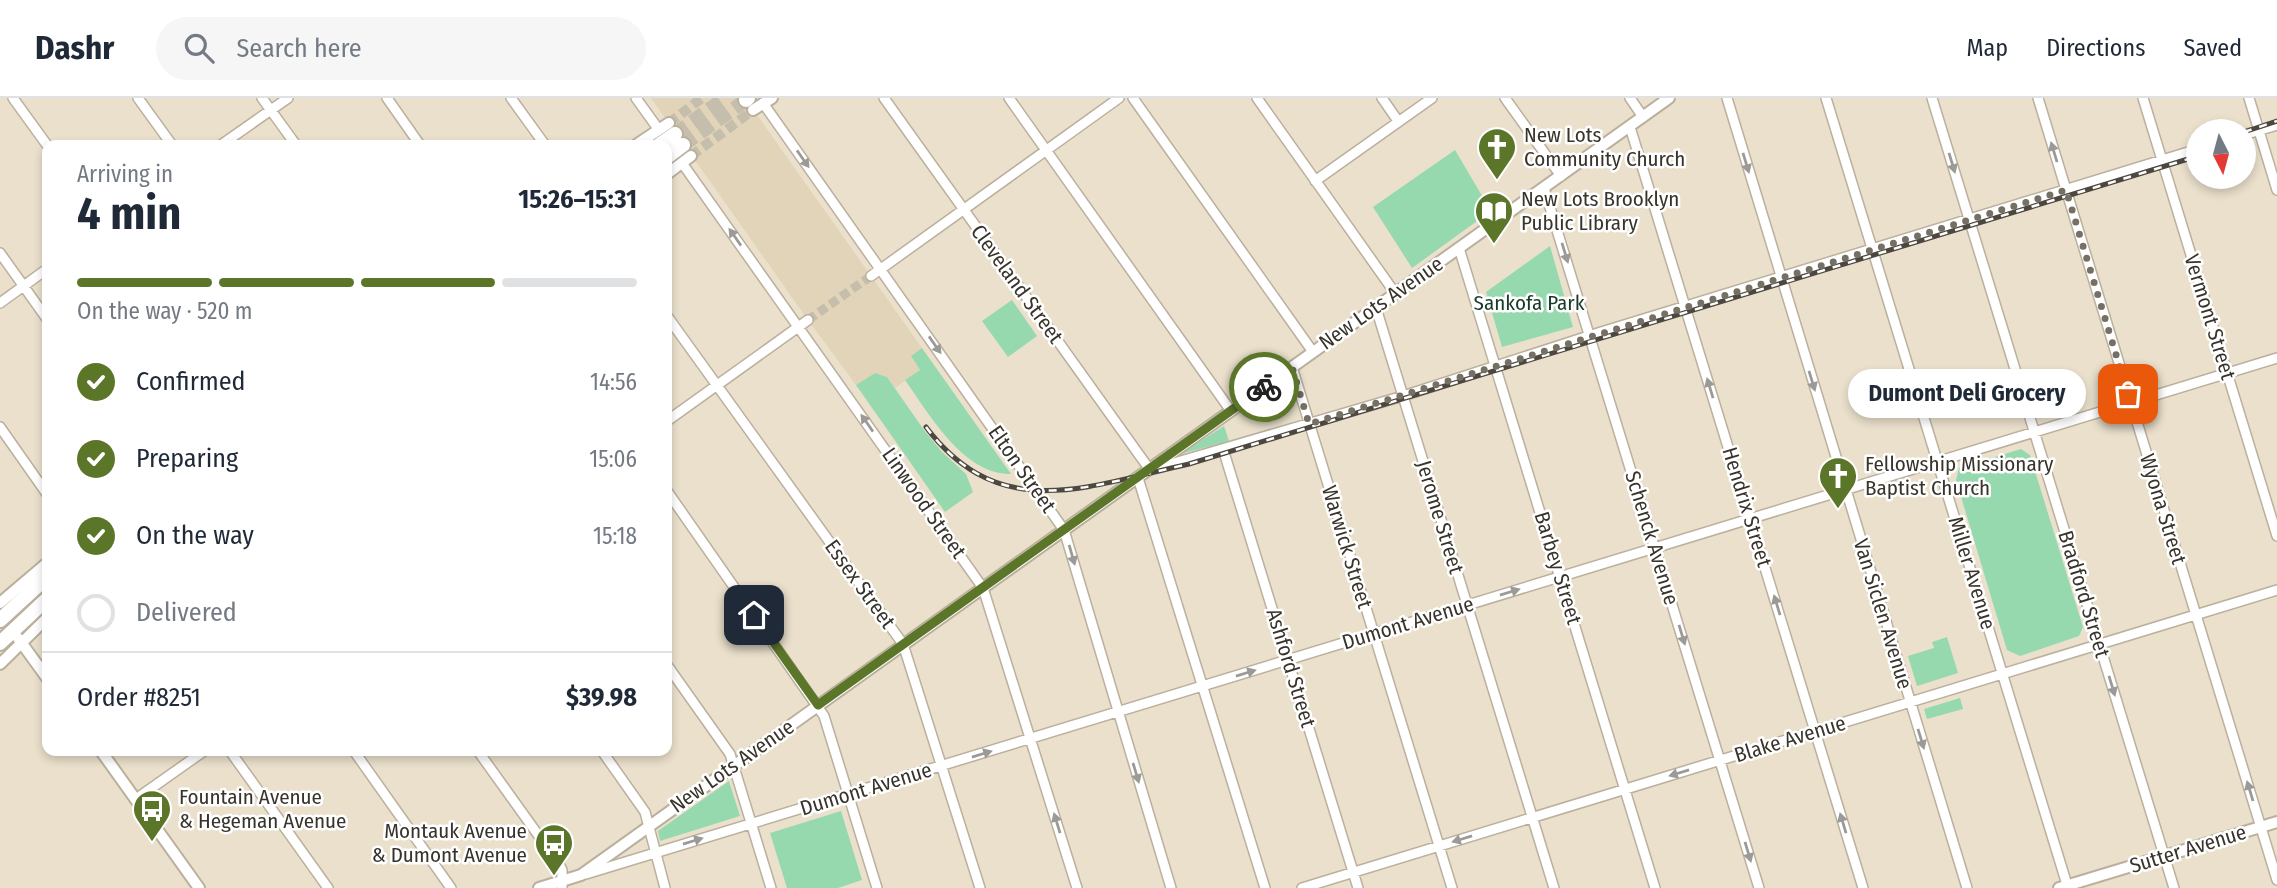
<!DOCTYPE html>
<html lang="en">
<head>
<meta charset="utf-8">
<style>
	:root { --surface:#fff; --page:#f6f6f7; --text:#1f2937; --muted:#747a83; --line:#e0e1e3; --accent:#5c7629 }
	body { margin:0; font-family:"Fira Sans Condensed",sans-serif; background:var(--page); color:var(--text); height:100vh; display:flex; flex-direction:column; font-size:26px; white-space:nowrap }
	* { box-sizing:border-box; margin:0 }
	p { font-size:23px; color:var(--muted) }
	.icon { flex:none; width:38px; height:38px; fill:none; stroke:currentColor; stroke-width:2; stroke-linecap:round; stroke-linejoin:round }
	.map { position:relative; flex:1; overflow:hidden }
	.side { position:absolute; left:42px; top:42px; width:630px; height:616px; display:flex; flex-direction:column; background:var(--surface); border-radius:14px; box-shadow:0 4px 10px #0003 }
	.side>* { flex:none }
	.needle { width:46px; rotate:174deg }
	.tools { position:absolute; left:2186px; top:21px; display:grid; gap:14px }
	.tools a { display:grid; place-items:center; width:70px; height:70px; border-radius:50%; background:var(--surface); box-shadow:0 4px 10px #0003; font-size:35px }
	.pin { position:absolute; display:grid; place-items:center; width:60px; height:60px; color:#fff; margin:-30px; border-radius:14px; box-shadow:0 4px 10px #0006 }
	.courier { position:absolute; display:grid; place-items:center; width:70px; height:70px; margin:-35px; border:5px solid #5c7629; border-radius:50%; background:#fff; color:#222; box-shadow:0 2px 9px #0007 }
	.bubble { position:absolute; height:49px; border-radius:24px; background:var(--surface); box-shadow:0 4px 10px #0003; font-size:23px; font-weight:700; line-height:49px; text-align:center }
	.overview em { font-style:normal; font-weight:700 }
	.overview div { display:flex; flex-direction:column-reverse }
	.overview { display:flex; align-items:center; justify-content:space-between; height:119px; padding:0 35px }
	h1 { font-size:46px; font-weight:700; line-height:52px }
	.bar { display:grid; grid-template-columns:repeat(4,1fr); gap:10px 7px; align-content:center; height:84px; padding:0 35px }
	.bar i { height:9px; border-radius:5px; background:var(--line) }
	.bar .on { background:var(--accent) }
	.bar p { grid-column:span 4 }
	.line { display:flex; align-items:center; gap:18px; padding:0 35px; border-top:2px solid var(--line) }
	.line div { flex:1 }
	ol { padding:0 35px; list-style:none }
	li { display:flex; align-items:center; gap:21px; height:77px }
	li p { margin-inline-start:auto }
	li .icon { padding:7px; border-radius:50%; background:var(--accent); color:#fff; stroke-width:4 }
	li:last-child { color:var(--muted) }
	li i { width:38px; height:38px; border:4px solid var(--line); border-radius:50% }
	header { display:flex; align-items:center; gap:42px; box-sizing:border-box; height:98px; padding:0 35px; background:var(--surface); border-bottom:2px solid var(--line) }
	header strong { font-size:33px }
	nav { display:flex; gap:38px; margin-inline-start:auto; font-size:24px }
	.search { width:490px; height:63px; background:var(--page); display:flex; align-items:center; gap:18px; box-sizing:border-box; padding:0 24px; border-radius:38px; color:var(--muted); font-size:26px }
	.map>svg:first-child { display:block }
	.built { fill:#e2d4b9 }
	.green { fill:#97d9af }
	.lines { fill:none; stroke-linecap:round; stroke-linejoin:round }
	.minor-tunnel { stroke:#c6beac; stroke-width:9; stroke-dasharray:9 4.5; stroke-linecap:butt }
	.tertiary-tunnel { stroke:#c6beac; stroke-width:10; stroke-dasharray:10 5; stroke-linecap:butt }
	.trunk-tunnel { stroke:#c6beac; stroke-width:14; stroke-dasharray:14 7; stroke-linecap:butt }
	.minor-casing { stroke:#bab09d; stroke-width:12 }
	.tertiary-casing { stroke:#bab09d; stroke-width:14 }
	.trunk-casing { stroke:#bab09d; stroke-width:18 }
	.minor { stroke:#fff; stroke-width:9 }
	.tertiary { stroke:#fff; stroke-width:10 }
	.trunk { stroke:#fff; stroke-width:14 }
	.rail-casing { stroke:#4d483f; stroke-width:5 }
	.rail { stroke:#fff; stroke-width:2.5; stroke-dasharray:8; stroke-linecap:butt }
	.oneway { fill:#9c9a96 }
	.done { stroke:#767064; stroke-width:7; stroke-dasharray:0 12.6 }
	.route { stroke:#5c7629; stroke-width:9 }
	.labels { text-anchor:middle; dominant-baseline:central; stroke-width:5; stroke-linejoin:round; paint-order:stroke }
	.poi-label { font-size:21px; fill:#38342c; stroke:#fff; text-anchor:start }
	.street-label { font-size:21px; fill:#38342c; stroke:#fff }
	.park-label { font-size:21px; fill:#163b26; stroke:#fff }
</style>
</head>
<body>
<header>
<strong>Dashr</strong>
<div class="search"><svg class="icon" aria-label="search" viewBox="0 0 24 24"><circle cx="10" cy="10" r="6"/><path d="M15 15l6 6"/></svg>Search here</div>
<nav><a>Map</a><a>Directions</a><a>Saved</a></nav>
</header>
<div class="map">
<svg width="2277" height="790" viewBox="0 0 2277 790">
	<rect width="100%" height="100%" fill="#eae0cc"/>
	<path class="built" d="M651 0H745L922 250 911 258 920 272 895 290 887 279 875 275 856 287 808 222Z"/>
	<path class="green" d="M1455 52 1491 113 1412 170 1373 109Z
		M1550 148 1573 229 1502 249 1486 194Z
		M1012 202 1037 238 1008 259 982 223Z
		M922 250 1011 376C964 377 929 316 905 282L920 272 911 258Z
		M875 275 887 279 924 332 942 354 966 376 973 394 945 414 856 287Z
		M2075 299 2078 306 2043 318 2040 310Z
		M1224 328 1229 343 1180 356 1221 330Z
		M2021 351 2030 357 2083 529 2079 538 2020 558 2007 552 1956 382 1959 370Z
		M1947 539 1958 575 1917 588 1908 558 1934 550 1932 544Z
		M1960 600 1963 611 1927 621 1924 611Z
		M729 683 740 718 660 743 658 733Z
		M841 713 862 782 838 790H787L770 735Z"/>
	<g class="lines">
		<path class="minor-tunnel" d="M808 222 871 178"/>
		<path class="tertiary-tunnel" d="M669 25 702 0
			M691 58 753 12"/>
		<path class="trunk-tunnel" d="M675 36 725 0
			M683 47 746 2"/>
		<defs>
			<path id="minor" d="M13 0 47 47
				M138 0 172 47
				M262 0 296 47
				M387 0 420 47
				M511 0 545 47
				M636 0 659 32
				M884 0 1150 372 1403 298 1598 235 2198 51
				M1009 0 1231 313
				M1133 0 1313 254
				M1257 0 1395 195
				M1382 0 1398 23
				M1505 0 1561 78
				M1630 0 1643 19
				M1727 0 1967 790
				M1826 0 2068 790
				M1932 0 2174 790
				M2038 0 2277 782
				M2143 0 2277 438
				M2249 0 2277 92
				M763 5 1064 432 1171 790
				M1630 29 1863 790
				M2244 37 2277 27
				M221 47 288 0
				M682 65 983 490 1077 790
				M1315 83 1432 0
				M1544 90 1759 790
				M1459 150 1655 790
				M0 155 47 221
				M871 178 1119 0
				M0 205 47 171
				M1376 210 1554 790
				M667 218 903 546 980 790
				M1292 269 1452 790
				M667 323 808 222
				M0 329 47 396
				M1223 351 1358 790
				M1138 380 1265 790
				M667 393 824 618 877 790
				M667 567 730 656 771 790
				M230 653 328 790
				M354 653 451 790
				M478 653 559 766 562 772V790
				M602 653 645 714 665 790
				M136 701 204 653
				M586 776 2277 260
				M1302 790 2277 492"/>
			<path id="tertiary" d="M753 12 772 0
				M636 47 669 25
				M667 76 691 58
				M0 505 47 465
				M18 540 47 580
				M0 566 47 520
				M101 653 199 790
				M539 790 581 777 1669 0
				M2059 790 2277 724"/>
			<path id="trunk" d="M746 2 748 0
				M659 47 675 36
				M667 59 683 47
				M0 522 47 479
				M0 545 47 501"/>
		</defs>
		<use href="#minor" class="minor-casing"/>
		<use href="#tertiary" class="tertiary-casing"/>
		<use href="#trunk" class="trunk-casing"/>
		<use href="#minor" class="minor"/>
		<use href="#tertiary" class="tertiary"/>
		<use href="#trunk" class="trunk"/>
		<defs>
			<path id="rail" d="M2244 34 2277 23
				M926 329C1000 427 1088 388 1189 366L2198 58"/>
		</defs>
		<use href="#rail" class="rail-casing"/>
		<use href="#rail" class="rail"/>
	</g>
	<defs><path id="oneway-solid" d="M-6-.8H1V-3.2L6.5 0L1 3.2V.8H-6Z" transform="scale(1.75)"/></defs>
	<g class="oneway">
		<use href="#oneway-solid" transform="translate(2054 54) rotate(-107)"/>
		<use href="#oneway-solid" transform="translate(803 61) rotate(55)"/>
		<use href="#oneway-solid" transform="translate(1746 65) rotate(73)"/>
		<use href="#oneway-solid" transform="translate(1952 65) rotate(73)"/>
		<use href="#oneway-solid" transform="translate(735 139) rotate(-125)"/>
		<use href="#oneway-solid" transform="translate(1565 155) rotate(73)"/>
		<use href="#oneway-solid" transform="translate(935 247) rotate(55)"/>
		<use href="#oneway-solid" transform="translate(1812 283) rotate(73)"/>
		<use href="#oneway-solid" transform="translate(1710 290) rotate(-107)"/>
		<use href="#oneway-solid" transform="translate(867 325) rotate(-125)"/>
		<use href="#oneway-solid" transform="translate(1072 457) rotate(74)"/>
		<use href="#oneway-solid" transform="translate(1510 494) rotate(-17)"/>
		<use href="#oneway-solid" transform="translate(1777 507) rotate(-107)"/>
		<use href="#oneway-solid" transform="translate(1682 537) rotate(73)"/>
		<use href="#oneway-solid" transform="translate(1246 575) rotate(-17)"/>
		<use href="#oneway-solid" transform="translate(2112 588) rotate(73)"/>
		<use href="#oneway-solid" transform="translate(1921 641) rotate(73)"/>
		<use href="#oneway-solid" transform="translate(982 656) rotate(-17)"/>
		<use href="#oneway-solid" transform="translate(1136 675) rotate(73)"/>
		<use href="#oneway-solid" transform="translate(1679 675) rotate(163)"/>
		<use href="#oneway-solid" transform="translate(2250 693) rotate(-107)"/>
		<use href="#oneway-solid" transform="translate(1057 725) rotate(-107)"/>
		<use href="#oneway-solid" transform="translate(1843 725) rotate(-107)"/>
		<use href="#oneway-solid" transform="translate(1462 741) rotate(163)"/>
		<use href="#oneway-solid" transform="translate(693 743) rotate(-17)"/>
		<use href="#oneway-solid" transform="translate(1748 754) rotate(73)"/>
	</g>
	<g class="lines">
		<path class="done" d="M1264 289 1292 269 1309 326 2066 92 2128 296"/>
		<path class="route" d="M754 517 818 607 1264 289"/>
	</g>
	<defs>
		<symbol id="church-pin" viewBox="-11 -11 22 30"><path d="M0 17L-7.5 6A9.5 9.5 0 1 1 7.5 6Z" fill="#5c7629" stroke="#fff"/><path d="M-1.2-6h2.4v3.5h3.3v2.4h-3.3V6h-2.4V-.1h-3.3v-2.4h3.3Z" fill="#fff"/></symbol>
		<symbol id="library-pin" viewBox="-11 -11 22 30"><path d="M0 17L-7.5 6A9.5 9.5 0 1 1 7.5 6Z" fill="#5c7629" stroke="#fff"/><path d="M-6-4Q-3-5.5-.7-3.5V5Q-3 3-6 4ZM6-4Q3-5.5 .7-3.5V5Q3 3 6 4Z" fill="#fff"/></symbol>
		<symbol id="bus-pin" viewBox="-11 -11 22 30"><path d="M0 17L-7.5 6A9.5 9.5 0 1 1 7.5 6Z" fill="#5c7629" stroke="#fff"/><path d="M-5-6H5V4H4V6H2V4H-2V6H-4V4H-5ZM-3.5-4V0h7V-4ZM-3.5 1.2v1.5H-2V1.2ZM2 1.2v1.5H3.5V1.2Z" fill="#fff"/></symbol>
	</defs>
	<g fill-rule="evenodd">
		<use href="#church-pin" x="1475" y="27" width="44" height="60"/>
		<use href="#library-pin" x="1472" y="91" width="44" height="60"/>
		<use href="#church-pin" x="1816" y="356" width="44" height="60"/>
		<use href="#bus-pin" x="130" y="689" width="44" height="60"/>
		<use href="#bus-pin" x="532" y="723" width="44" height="60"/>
	</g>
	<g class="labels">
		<g class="poi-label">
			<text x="1524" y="37">New Lots<tspan x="1524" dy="24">Community Church</tspan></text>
			<text x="1521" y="101">New Lots Brooklyn<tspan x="1521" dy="24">Public Library</tspan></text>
			<text x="1865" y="366">Fellowship Missionary<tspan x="1865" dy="24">Baptist Church</tspan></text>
			<text x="179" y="699">Fountain Avenue<tspan x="179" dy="24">&amp; Hegeman Avenue</tspan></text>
			<text x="527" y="733" text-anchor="end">Montauk Avenue<tspan x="527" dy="24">&amp; Dumont Avenue</tspan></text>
		</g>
		<g class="street-label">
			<text transform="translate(1017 186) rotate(54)">Cleveland Street</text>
			<text transform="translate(1381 205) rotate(-35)">New Lots Avenue</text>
			<text transform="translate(2210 219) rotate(73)">Vermont Street</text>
			<text transform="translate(1022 371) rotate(55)">Elton Street</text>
			<text transform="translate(924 405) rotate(55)">Linwood Street</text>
			<text transform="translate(1747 409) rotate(73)">Hendrix Street</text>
			<text transform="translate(2163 411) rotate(73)">Wyona Street</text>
			<text transform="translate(1440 419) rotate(73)">Jerome Street</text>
			<text transform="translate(1652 440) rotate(73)">Schenck Avenue</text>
			<text transform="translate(1347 449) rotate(73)">Warwick Street</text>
			<text transform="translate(1558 470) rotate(73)">Barbey Street</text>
			<text transform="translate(1972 475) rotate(73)">Miller Avenue</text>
			<text transform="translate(860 486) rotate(54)">Essex Street</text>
			<text transform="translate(2084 496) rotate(73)">Bradford Street</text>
			<text transform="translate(1883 516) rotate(73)">Van Siclen Avenue</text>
			<text transform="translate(1408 525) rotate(-17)">Dumont Avenue</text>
			<text transform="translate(1291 570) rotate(73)">Ashford Street</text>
			<text transform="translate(1790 641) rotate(-17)">Blake Avenue</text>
			<text transform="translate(732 668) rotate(-35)">New Lots Avenue</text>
			<text transform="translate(866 691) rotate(-17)">Dumont Avenue</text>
			<text transform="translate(2188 751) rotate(-17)">Sutter Avenue</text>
		</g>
		<g class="park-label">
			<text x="1529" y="205">Sankofa Park</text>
		</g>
	</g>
</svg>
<div class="tools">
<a><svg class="needle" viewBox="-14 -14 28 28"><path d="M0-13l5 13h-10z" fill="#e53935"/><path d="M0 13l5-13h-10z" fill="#747a83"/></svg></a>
</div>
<div class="pin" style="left:2128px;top:296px;background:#ea580c"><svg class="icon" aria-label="bag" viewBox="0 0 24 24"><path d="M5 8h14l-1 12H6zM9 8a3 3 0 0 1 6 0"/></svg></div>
<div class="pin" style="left:754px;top:517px;background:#1f2937"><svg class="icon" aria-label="home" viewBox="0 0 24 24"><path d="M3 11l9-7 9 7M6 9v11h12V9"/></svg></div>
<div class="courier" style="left:1264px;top:289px"><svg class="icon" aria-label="bike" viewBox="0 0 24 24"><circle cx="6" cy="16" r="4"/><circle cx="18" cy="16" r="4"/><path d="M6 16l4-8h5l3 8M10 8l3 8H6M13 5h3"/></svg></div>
<div class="bubble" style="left:1848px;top:271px;width:238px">Dumont Deli Grocery</div>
<section class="side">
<div class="overview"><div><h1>4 min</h1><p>Arriving in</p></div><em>15:26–15:31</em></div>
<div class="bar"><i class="on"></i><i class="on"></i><i class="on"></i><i></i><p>On the way · 520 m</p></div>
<ol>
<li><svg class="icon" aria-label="check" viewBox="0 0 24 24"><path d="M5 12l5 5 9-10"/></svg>Confirmed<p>14:56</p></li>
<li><svg class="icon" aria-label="check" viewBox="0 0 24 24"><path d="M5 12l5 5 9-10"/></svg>Preparing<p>15:06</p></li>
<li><svg class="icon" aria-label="check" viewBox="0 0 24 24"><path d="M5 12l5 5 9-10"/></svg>On the way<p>15:18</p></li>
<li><i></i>Delivered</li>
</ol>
<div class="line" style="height:91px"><div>Order #8251</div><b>$39.98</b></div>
</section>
</div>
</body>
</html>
